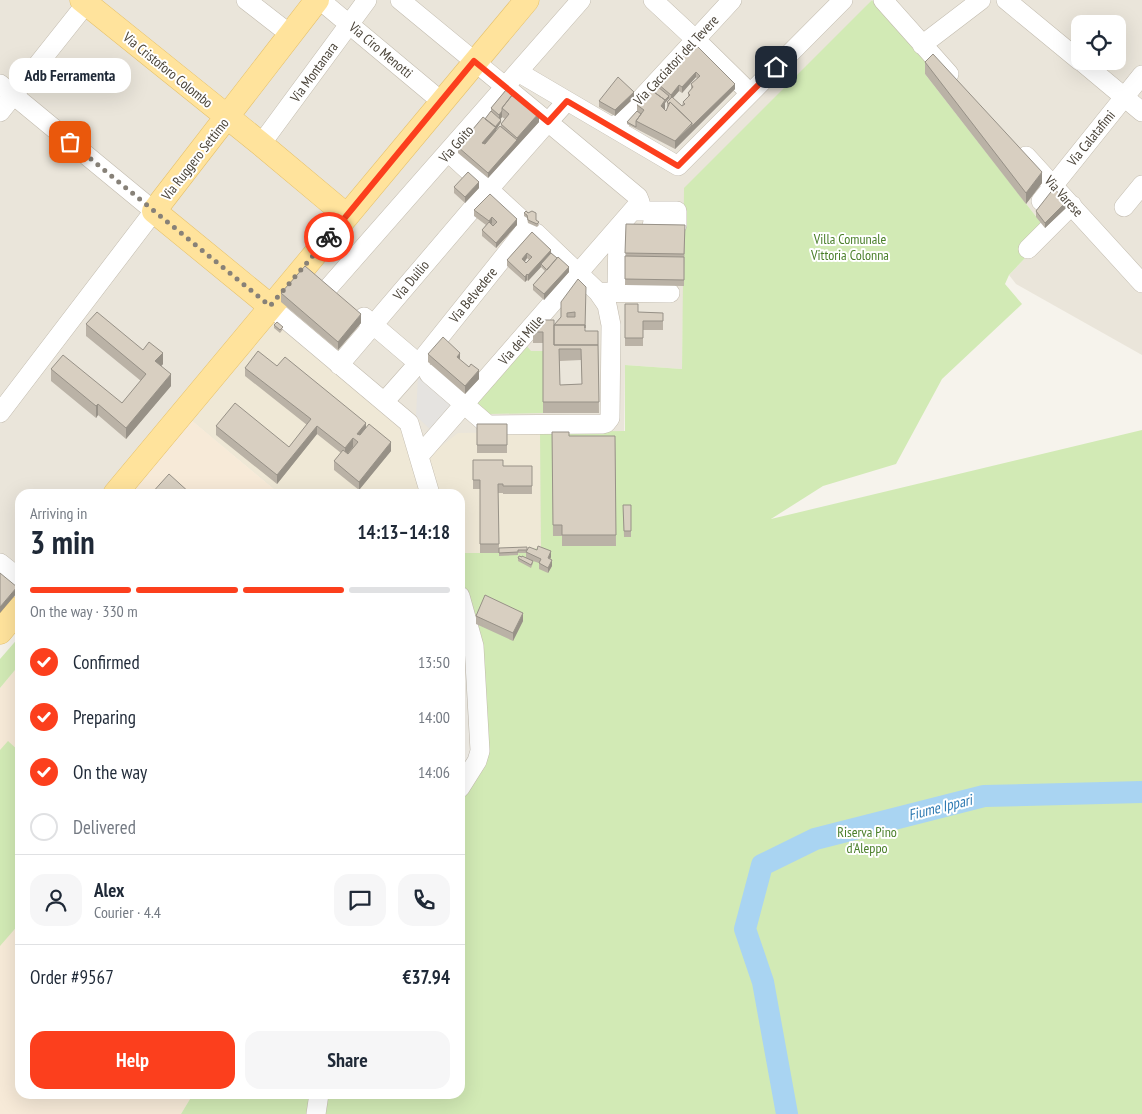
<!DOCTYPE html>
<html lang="en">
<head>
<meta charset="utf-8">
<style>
	:root { --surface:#fff; --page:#f6f6f7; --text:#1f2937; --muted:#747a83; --line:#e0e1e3; --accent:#fc3f1d }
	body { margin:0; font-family:"PT Sans Narrow",sans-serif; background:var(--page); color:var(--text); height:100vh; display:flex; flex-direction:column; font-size:19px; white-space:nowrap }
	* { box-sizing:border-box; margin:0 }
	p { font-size:16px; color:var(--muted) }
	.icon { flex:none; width:28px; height:28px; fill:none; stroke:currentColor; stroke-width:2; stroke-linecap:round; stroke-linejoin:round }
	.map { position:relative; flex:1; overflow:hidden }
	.panel { position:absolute; left:15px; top:489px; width:450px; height:610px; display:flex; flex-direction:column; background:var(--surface); border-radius:15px; box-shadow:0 5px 20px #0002 }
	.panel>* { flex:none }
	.tools { position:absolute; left:1071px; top:15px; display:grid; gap:10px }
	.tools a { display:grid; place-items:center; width:55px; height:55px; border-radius:10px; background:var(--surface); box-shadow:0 5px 20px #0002; font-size:25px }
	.pin { position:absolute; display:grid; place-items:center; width:42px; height:42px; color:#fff; margin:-21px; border-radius:10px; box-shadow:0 2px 8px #0006 }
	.courier { position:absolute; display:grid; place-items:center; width:50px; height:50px; margin:-25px; border:4px solid #fc3f1d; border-radius:50%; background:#fff; color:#222; box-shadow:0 1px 6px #0007 }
	.bubble { position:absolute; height:35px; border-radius:15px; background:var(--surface); box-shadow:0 5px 20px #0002; font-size:16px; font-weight:700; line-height:35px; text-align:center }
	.headline em { font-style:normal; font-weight:700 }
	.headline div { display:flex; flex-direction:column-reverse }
	.headline { display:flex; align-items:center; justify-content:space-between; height:85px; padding:0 15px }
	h1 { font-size:32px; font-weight:700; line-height:38px }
	.bar { display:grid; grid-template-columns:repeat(4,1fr); gap:8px 5px; align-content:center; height:60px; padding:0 15px }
	.bar i { height:6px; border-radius:4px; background:var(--line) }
	.bar .active { background:var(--accent) }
	.bar p { grid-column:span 4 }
	.line { display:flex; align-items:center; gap:12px; padding:0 15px; border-top:1px solid var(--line) }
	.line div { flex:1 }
	.round { display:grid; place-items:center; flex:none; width:52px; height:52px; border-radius:15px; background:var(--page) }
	ol { padding:0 15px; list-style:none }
	li { display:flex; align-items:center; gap:15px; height:55px }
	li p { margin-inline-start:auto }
	li .icon { padding:5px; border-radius:50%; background:var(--accent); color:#fff; stroke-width:4 }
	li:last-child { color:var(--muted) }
	li i { width:28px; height:28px; border:2px solid var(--line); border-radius:50% }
	.button { display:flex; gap:10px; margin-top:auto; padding:10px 15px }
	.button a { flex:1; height:58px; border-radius:15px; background:var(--accent); color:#fff; font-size:20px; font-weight:700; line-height:58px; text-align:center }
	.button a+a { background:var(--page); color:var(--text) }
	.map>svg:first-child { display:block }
	.residential { fill:#eae5da; fill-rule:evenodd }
	.commercial { fill:#f7ead8 }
	.education { fill:#efe8d6 }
	.green { fill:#d2eab5 }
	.parking { fill:#e5e3e0 }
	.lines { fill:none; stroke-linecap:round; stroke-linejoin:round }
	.river { stroke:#a9d4f2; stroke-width:22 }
	.minor-casing { stroke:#c2bbae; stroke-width:20 }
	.major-casing { stroke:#e6c16a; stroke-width:25 }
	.minor { stroke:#fff; stroke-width:19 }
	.major { stroke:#ffe39c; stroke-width:24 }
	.wall { fill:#bab2a6; fill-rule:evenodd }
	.shaded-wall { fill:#979187 }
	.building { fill:#d8cfc1; stroke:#979187; fill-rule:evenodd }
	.done { stroke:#878178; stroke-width:5; stroke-dasharray:0 9 }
	.route { stroke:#fc3f1d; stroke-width:6 }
	.labels { text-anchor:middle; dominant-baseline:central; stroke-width:4; stroke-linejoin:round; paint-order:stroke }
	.street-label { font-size:14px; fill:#4b4439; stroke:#fff }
	.park-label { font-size:14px; fill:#4a7f2a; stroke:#fff }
	.water-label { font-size:15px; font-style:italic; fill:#2e7ab2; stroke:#fff }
</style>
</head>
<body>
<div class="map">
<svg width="1142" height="1114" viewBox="0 0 1142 1114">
	<rect width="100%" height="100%" fill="#f6f3ec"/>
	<path class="residential" d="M0 0H872L685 207 682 369 625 365 623 510 460 644V494H280L189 418 125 494H20V621L0 645Z
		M872 0H1142V355L1016 284 1009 275 1026 257 1045 228 925 74ZM1080 24H1118V61H1080Z"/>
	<path class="commercial" d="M189 418 280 494H125Z
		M20 664V1094H193L181 1114H0V688Z"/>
	<path class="education" d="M269 319 401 428 421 494H280L189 418Z
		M540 432 541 548 499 553H460V494H438L427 457 458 433Z"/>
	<path class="green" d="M872 0 933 65 925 74 1045 228 1026 257 1009 275 1005 284 1022 304 942 379 896 464 823 486 771 519 1142 430V1114H181L193 1094H460V775L471 758 489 755 482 657 460 571V553H498L541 548 540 432 625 431V365L682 369 684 188Z
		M525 344 531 351H543V413L488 414 475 402Z
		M20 636V664L0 688V659Z
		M8 741 20 752V923L0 946V750Z"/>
	<path class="parking" d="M418 375 451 405 430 429 416 416Z"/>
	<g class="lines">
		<path class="river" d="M787 1114 763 982 745 929 762 865 815 839 984 796 1142 792"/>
		<defs>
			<path id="minor" d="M246 0 291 35
				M320 0 441 101
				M653 0 695 39 750 93
				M883 0 949 74
				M1006 0 1080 61
				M922 45 981 0
				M1081 61 1142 112
				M518 72 678 166 843 0
				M0 84 154 211 0 413
				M0 112 89 0
				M614 128 732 0
				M261 144 367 0
				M1026 156 1142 283
				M1041 201 1142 75
				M1124 207 1142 185
				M633 211H677V225H652
				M1028 249 1072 205
				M329 287 581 0
				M598 292 670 293
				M617 292 618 229
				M270 306 409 423 430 494
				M364 317 418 363
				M339 365 489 189 548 122 400 0
				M429 374 488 425 602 424 606 423 610 418 611 325 607 305 598 292 536 233 526 229 521 219 448 152
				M384 402 423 358 526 229
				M419 456 640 202 638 197 548 122 567 101
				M0 563 20 579
				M460 596 474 646 480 751 477 761 460 788
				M316 1114 319 1094"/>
			<path id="major" d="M82 0 261 144 347 216
				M270 306 154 211 317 0
				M115 494 527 0
				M0 632 20 608"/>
		</defs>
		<use href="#minor" class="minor-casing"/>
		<use href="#major" class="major-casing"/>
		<use href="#minor" class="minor"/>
		<use href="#major" class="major"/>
	</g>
	<path class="wall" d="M695 44 735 89 675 149 627 124V122L637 111V105L654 92 658 87V84ZM696 77 697 79 691 84V89L688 93V97L683 102 682 106 673 98 679 91 682 93ZM669 99H670L667 102V108L666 111 665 110V103Z
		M925 62 1042 183 1026 204 925 74Z
		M506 90 539 122 488 178 458 153V147L485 119 491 111V108ZM502 117 505 119 501 124V127L496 131V130L501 122 500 119Z
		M634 98 615 116 599 107V101Z
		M454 187 479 188 465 203 454 193Z
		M1066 208 1045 228 1036 217V211Z
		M474 210 517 225 496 248 482 236V230L486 225 474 216Z
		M524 213 536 220 539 225 537 227 528 223 527 218 524 216Z
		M626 224 685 225 684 286 625 285Z
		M532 232 569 272 544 300 533 290V285L545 271 541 267 528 281 527 280 525 282 507 266V260ZM527 258 529 260 526 263 525 262Z
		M578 279 585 331H598L599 413H543V343H533V320L554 325 561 317ZM581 360 582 384 560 385V361Z
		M281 293 361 323 338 350 281 302Z
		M625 304 638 312 663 313V330H643V346H625Z
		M86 324 143 350 163 364 161 366 171 386 126 439 98 415 96 418 51 381V369L122 403 141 381 86 336Z
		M274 325 283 329 280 333 274 328Z
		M428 354 460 360 469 367 479 379 465 394 428 362Z
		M277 366 366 428 391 451 359 490 334 470V461L341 453 317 434 277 484 216 435V426L289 447 307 425 245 376V368Z
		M477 424H507V453H477Z
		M552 432 569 436H615L616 546H562V536H553Z
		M473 460 503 466H532V494H503V493H498L499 548 527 550 551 557 550 559 552 566 548 573 539 569V563L533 561V563L531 568 518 561V558L522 557H526V553H518V555L499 556V553H480V489H473Z
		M623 505H631V537H624Z
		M476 616 523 621 513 641 476 624Z"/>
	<path class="shaded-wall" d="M696 72V77L682 93V87Z
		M735 84V89L675 149V141Z
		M679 85V91L671 100V95Z
		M634 92V98L615 116V110Z
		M669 96V98L665 103V109L661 115V106Z
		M502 111V117L499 121V115Z
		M539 113V122L488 178V173L517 140V138Z
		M501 120V122L496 130V133L482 149V143Z
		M1042 172V183L1026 204V193Z
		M479 182V188L465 203V197Z
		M1066 202V208L1045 228V223Z
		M492 217V223L489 227V221Z
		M517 219V225L496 248V243Z
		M551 250V256L541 264V267L528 281V275Z
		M527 253V258L522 265V259Z
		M569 267V272L544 300V294Z
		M527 274V280L525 282V277Z
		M361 314V323L338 350V342Z
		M163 353V364L155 373V361Z
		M460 353V361L457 357Z
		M479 370V379L465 394V386Z
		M171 374V386L126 439V428Z
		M98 404V415L96 418V406Z
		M366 423V432L357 442V434Z
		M317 426V434L277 484V475Z
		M353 438V447L345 457V448Z
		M391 442V451L359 490V482Z
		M551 551V557L548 564V558Z
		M552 560V566L548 573V568Z
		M17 587V593L0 613V607Z
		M523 613V621L513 641V633Z"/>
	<path class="building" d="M695 44 735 84 692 126V123L670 102 669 104 667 102 672 97 682 106 685 104 683 102 690 95 688 93 693 87 691 84 700 76 696 72 682 87 679 85 671 95 658 84Z
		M933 54 1042 172 1026 193 925 62Z
		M618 77 634 92 615 110 599 101Z
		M658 87 669 96 665 100 654 92Z
		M506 90 512 95 502 108V111L499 115 491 108Z
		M651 90 665 100 661 106 666 111 670 102 692 123 675 141 636 121 644 110 637 105Z
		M514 93 539 113 517 138 501 124 509 114 502 108Z
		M491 111 501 120 495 127 485 119Z
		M637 111 641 114 636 121V127L627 122Z
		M483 117 496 127 482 143 485 144 500 126 517 140 488 173 458 147Z
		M468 172 479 182 465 197 454 187Z
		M1054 188 1066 202 1045 223 1036 211Z
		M490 194 517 219 496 243 482 230 489 222 493 226 497 222 492 217 489 221 474 210Z
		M526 211 528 213 532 211 536 213V220L539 222 537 224 528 220 527 215 524 213Z
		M626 224 685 225 684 254 625 253Z
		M532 232 551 250 528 275 527 274 525 277 507 260ZM527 253 532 257 526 263 522 259Z
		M551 253 557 258 547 270 541 264Z
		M625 256 684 257V280L625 279Z
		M558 257 569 267 544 294 533 285Z
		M305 266 361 314 338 342 281 293Z
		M578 279 586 287 585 328V325H554L561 317V302ZM575 312V317H567V313Z
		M625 304H638V312L663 313V321H643V338H625Z
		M97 312 143 350 149 342 163 353 155 361 171 374 126 428 98 404 96 406 51 369 63 355 122 403 146 374 86 324Z
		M533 320H554V345H598L599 402H543V332H533ZM559 349H581L582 384 560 385Z
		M277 322 283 327 280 330 274 325Z
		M554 325H585V331H598V345H554Z
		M443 337 460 353 457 357 469 367 471 364 479 370 465 386 428 354Z
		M258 351 277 366 285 357 366 423 357 434 360 435 369 424 391 442 359 482 334 461 343 450 348 454 358 442 353 438 345 448 317 426 277 475 216 426 235 403 289 447 311 419 245 368Z
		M477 424H507V445H477Z
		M552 432H569V436H615L616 535H562V525H553Z
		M473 460H503V466H532V486H503V484H498L499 544H480V480H473Z
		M169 474 191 494H151Z
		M623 505H631V531H624Z
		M538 546 551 551 548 558 552 560 548 568 539 563 541 559 526 552 529 547 537 550Z
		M527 547V550H518V552L499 553V548Z
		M519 556 522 557V556L533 561 531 565 518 558Z
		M0 573 17 587 0 607Z
		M485 595 523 613 513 633 476 616Z"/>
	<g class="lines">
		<path class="done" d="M70 142 270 306 329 237"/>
		<path class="route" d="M329 237 474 61 548 122 567 101 678 166 776 67"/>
	</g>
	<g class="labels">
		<g class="street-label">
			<text transform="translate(381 50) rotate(40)">Via Ciro Menotti</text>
			<text transform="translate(676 60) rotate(-47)">Via Cacciatori del Tevere</text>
			<text transform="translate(168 70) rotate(39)">Via Cristoforo Colombo</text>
			<text transform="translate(314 72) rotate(-54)">Via Montanara</text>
			<text transform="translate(1091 138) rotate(-51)">Via Calatafimi</text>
			<text transform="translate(456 144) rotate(-49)">Via Goito</text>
			<text transform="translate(195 159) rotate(-52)">Via Ruggero Settimo</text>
			<text transform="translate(1064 196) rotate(48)">Via Varese</text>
			<text transform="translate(411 280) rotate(-50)">Via Duilio</text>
			<text transform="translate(473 295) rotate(-51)">Via Belvedere</text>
			<text transform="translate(521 340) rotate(-49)">Via dei Mille</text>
		</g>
		<g class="park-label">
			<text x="850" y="239">Villa Comunale<tspan x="850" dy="16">Vittoria Colonna</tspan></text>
			<text x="867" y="832">Riserva Pino<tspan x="867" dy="16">d'Aleppo</tspan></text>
		</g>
		<g class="water-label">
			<text transform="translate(940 807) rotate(-14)">Fiume Ippari</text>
		</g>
	</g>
</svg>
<div class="tools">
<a><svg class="icon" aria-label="locate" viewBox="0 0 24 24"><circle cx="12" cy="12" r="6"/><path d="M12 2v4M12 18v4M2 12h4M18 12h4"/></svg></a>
</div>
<div class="pin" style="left:70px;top:142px;background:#ea580c"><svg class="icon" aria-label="bag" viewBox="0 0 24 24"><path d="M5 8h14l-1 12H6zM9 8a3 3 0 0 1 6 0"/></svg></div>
<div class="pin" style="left:776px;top:67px;background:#1f2937"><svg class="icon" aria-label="home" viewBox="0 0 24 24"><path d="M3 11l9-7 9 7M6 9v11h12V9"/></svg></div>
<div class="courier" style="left:329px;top:237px"><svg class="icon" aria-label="bike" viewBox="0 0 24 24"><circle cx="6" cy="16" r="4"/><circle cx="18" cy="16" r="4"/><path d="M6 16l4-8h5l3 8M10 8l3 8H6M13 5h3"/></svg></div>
<div class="bubble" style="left:9px;top:58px;width:122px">Adb Ferramenta</div>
<section class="panel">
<div class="headline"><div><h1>3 min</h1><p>Arriving in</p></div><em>14:13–14:18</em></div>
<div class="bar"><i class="active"></i><i class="active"></i><i class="active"></i><i></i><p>On the way · 330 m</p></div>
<ol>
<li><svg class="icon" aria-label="check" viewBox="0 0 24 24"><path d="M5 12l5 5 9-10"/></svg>Confirmed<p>13:50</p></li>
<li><svg class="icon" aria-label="check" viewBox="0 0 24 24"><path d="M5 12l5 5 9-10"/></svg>Preparing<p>14:00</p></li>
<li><svg class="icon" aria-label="check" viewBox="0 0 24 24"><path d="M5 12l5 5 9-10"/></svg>On the way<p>14:06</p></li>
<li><i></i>Delivered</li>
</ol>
<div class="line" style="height:90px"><a class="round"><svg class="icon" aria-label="person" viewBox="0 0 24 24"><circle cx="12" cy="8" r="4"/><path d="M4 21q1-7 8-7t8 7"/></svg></a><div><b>Alex</b><p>Courier · 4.4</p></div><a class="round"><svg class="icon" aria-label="chat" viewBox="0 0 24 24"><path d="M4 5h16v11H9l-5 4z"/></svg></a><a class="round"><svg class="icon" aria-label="phone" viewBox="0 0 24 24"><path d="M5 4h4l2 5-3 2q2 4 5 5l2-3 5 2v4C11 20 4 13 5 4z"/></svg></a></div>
<div class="line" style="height:65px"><div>Order #9567</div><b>€37.94</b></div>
<div class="button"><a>Help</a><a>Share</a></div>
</section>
</div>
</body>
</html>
